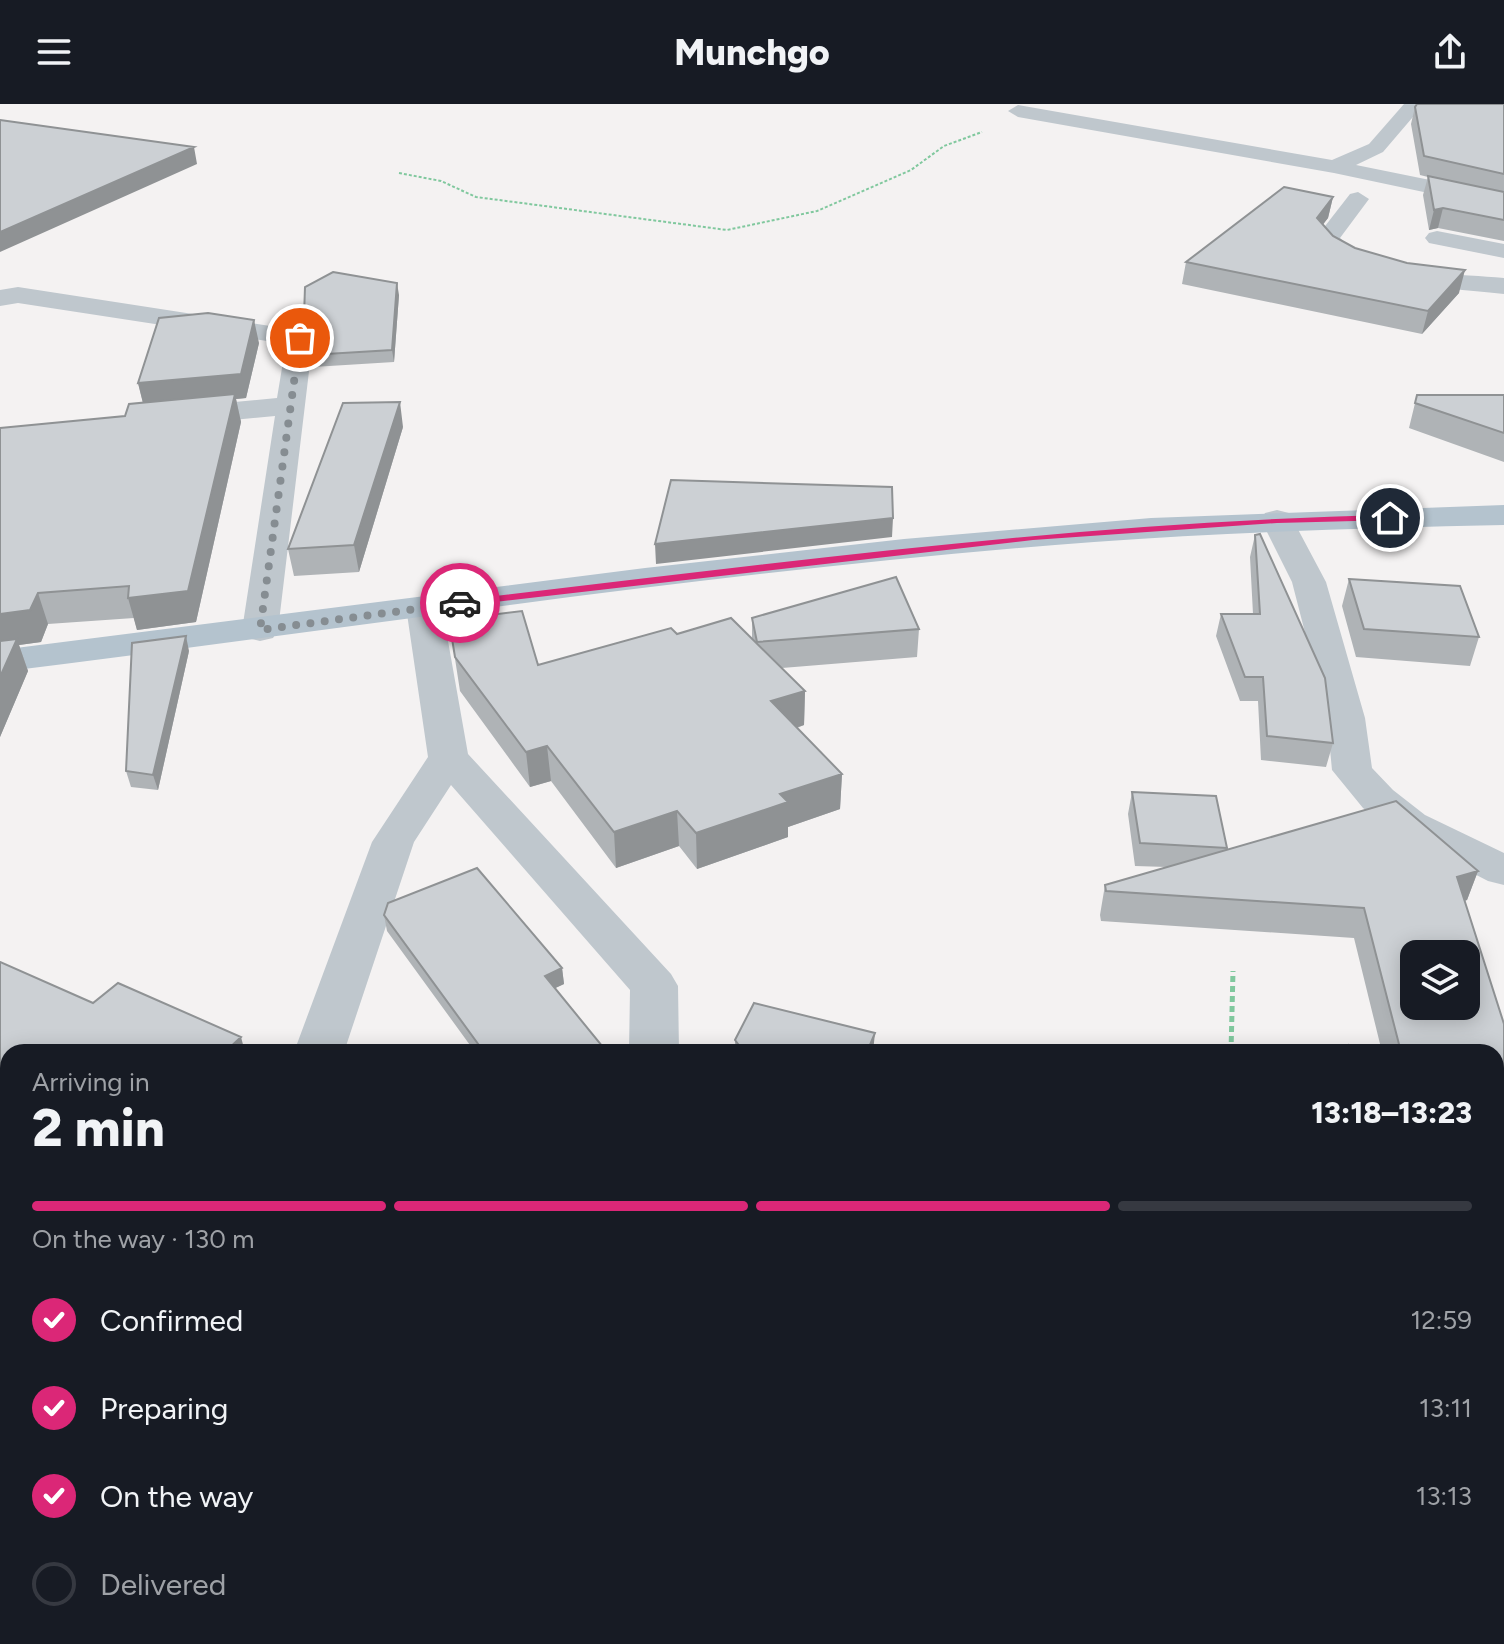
<!DOCTYPE html>
<html lang="en">
<head>
<meta charset="utf-8">
<style>
	:root { --surface:#171b24; --page:#242831; --text:#f1f3f6; --muted:#9ea1a6; --line:#363941; --accent:#db2777 }
	body { margin:0; font-family:Figtree,sans-serif; background:var(--page); color:var(--text); height:100vh; display:flex; flex-direction:column; font-size:30px; white-space:nowrap }
	* { box-sizing:border-box; margin:0 }
	p { font-size:26px; color:var(--muted) }
	.icon { flex:none; width:44px; height:44px; fill:none; stroke:currentColor; stroke-width:2; stroke-linecap:round; stroke-linejoin:round }
	.map { position:relative; flex:1; overflow:hidden }
	.details { position:absolute; left:0px; top:940px; width:1504px; height:600px; display:flex; flex-direction:column; background:var(--surface); border-radius:24px 24px 0 0; box-shadow:0 4px 20px #0003 }
	.details>* { flex:none }
	.tools { position:absolute; left:1400px; top:836px; display:grid; gap:16px }
	.tools a { display:grid; place-items:center; width:80px; height:80px; border-radius:16px; background:var(--surface); box-shadow:0 4px 20px #0003; font-size:40px }
	.pin { position:absolute; display:grid; place-items:center; width:68px; height:68px; color:#fff; margin:-34px; border:4px solid #fff; border-radius:50%; box-shadow:0 2px 8px #0007 }
	.courier { position:absolute; display:grid; place-items:center; width:80px; height:80px; margin:-40px; border:6px solid #db2777; border-radius:50%; background:#fff; color:#222; box-shadow:0 2px 10px #0007 }
	.summary em { font-style:normal; font-weight:800 }
	.summary div { display:flex; flex-direction:column-reverse }
	.summary { display:flex; align-items:center; justify-content:space-between; height:136px; padding:0 32px }
	h1 { font-size:52px; font-weight:800; line-height:60px }
	.bar { display:grid; grid-template-columns:repeat(4,1fr); gap:12px 8px; align-content:center; height:96px; padding:0 32px }
	.bar i { height:10px; border-radius:6px; background:var(--line) }
	.bar .selected { background:var(--accent) }
	.bar p { grid-column:span 4 }
	ol { padding:0 32px; list-style:none }
	li { display:flex; align-items:center; gap:24px; height:88px }
	li p { margin-inline-start:auto }
	li .icon { padding:8px; border-radius:50%; background:var(--accent); color:#fff; stroke-width:4 }
	li:last-child { color:var(--muted) }
	li i { width:44px; height:44px; border:4px solid var(--line); border-radius:50% }
	header { display:flex; justify-content:space-between; align-items:center; height:104px; padding:0 32px; background:var(--surface); font-size:36px; font-weight:800 }
	.map>svg:first-child { display:block }
	.lines { fill:none; stroke-linecap:round; stroke-linejoin:round }
	.path-far1 { stroke:#80c89e; stroke-width:2; stroke-dasharray:3 2; stroke-linecap:butt }
	.path { stroke:#80c89e; stroke-width:5; stroke-dasharray:6 4; stroke-linecap:butt }
	.minor { fill:#bfc7cd; fill-rule:evenodd }
	.major { fill:#b4c3ce; fill-rule:evenodd }
	.wall { fill:#afb3b6 }
	.shaded-wall { fill:#8f9294 }
	.building { fill:#ccd0d4; stroke:#8f9294; stroke-width:2; fill-rule:evenodd }
	.route { fill:#db2777 }
	.done { stroke:#868d92; stroke-width:8; stroke-dasharray:0 14.4 }
</style>
</head>
<body>
<header><svg class="icon" aria-label="menu" viewBox="0 0 24 24"><path d="M4 6h16M4 12h16M4 18h16"/></svg>Munchgo<svg class="icon" aria-label="share" viewBox="0 0 24 24"><path d="M12 15V3M7 8l5-5 5 5M5 13v7h14v-7"/></svg></header>
<div class="map">
<svg width="1504" height="1540" viewBox="0 0 1504 1540">
	<rect width="100%" height="100%" fill="#f4f2f2"/>
	<g class="lines">
		<path class="path-far1" d="M399 69 441 77 476 93 727 126 817 107 911 66 944 42 982 28"/>
		<path class="path" d="M1231 948 1233 867"/>
		<path class="minor" d="M1404 0H1424L1383 48 1356 61 1504 91V105L1334 69 1018 13 1008 7 1018 1 1332 56 1369 40Z
			M1358 88 1369 95 1340 134C1380 173 1452 169 1504 174V190C1450 183 1349 184 1315 135L1350 90Z
			M1437 127 1504 140V154L1429 139 1425 134 1429 129Z
			M18 183 309 228 313 234 278 526 273 534 260 537 247 534 242 526 275 312 181 321 171 318 166 312 171 306 181 303 277 294 286 240 18 199 0 202V186Z
			M1277 406 1289 409 1293 416 1326 478 1365 614 1372 664 1393 686 1425 711 1504 749V781L1488 777 1395 729 1363 704 1332 666 1327 614 1292 478 1261 416 1265 409Z
			M424 492 437 495 442 503 468 650 671 870 678 882 679 948H629L630 886 451 681 414 738 344 948H294L372 738 428 653 406 503 411 495Z
			M8 1366V1434L0 1437V1369Z"/>
		<path class="major" d="M1504 401V421C1367 424 1230 428 1094 438 728 465 364 523 0 568V546L645 464 904 435 1151 414Z"/>
	</g>
	<path class="wall" d="M1504 0V137L1438 124 1429 126 1423 91 1428 73 1420 71 1411 20 1415 3Z
		M1333 93 1328 114 1323 120 1333 132 1355 144 1407 159 1459 189 1422 230 1182 180 1186 158Z
		M399 191 394 258 313 263 310 251 313 229 312 226 306 225 304 213Z
		M259 239 246 294 236 295 241 318 196 518 137 526 134 514 48 520 41 538 19 541 28 567 0 633V324L125 312 143 299 138 279Z
		M1417 291H1504V358L1409 324Z
		M403 323 359 468 294 472 288 445Z
		M1255 431 1333 639 1326 663 1261 656 1258 597H1240L1216 532 1221 510H1253L1250 453Z
		M1349 475 1479 533 1470 562 1356 553 1342 502Z
		M752 514 919 525 917 553 782 564 805 587 804 621 797 624 842 670 840 705 788 723V733L697 765 679 742 616 764 551 677 530 683 460 587 449 516 538 561 752 535Z
		M189 547 158 686 131 683 126 667Z
		M1132 688 1227 744 1226 746 1478 767 1467 796 1464 797 1504 920V1305L1496 1303V948H1382L1354 834 1101 817 1100 811 1105 781 1167 763 1135 762 1128 710Z
		M384 811 562 864 564 880 555 884 607 948H475L387 827Z
		M0 858 93 899 241 933 8 948V1055L0 1051Z
		M735 936 873 948H735Z
		M1504 1463V1540H1464L1468 1532H1496V1478Z
		M932 1532H1186L1182 1540H930Z"/>
	<path class="shaded-wall" d="M194 43 197 60 0 148V128Z
		M1333 93 1328 114 1312 135 1317 114Z
		M1443 104 1438 124 1429 126 1434 106Z
		M1465 166 1459 189 1422 230 1428 207Z
		M397 179 399 191 394 258 392 246Z
		M254 216 259 239 246 294 236 295 241 318 196 518 137 526 128 494 144 303 138 279Z
		M400 298 403 323 359 468 354 441Z
		M893 414 892 433 656 460 655 440Z
		M38 489 48 520 41 538 19 541 28 567 0 633V510Z
		M186 532 189 547 158 686 153 671Z
		M805 587 804 621 771 632V597Z
		M547 642 551 677 530 683 526 648Z
		M842 670 840 705 788 723V733L697 765 696 729 780 690Z
		M677 707 679 742 616 764 614 728Z
		M1478 767 1467 796 1446 803 1457 773Z
		M562 864 564 880 547 888 545 872Z
		M875 929 873 948H867Z
		M241 933 245 948H225Z
		M262 1532H267L270 1540H257Z"/>
	<path class="building" d="M1417 0H1504V70L1424 52 1415 3Z
		M0 16 194 43 0 128Z
		M1428 72 1504 88V116L1443 104 1434 106Z
		M1284 83 1333 93 1317 114 1333 132 1355 144 1407 159 1465 166 1428 207 1186 158Z
		M333 168 397 179 392 246 310 251 314 222 309 214 304 213 305 183Z
		M208 209 254 216 241 270 138 279 159 214Z
		M235 290 188 487 128 494 129 482 38 489 30 506 0 510V324L125 312 129 300Z
		M1417 291H1504V329L1415 299Z
		M400 298 354 441 288 445 343 299Z
		M671 376 892 383 893 414 655 440Z
		M1260 430 1325 574 1333 639 1267 632 1263 573H1245L1221 510H1260L1255 431Z
		M896 473 919 525 757 538 752 514Z
		M1349 475 1460 482 1479 533 1364 525Z
		M522 507 538 561 671 524 677 530 731 514 805 587 771 597 842 670 780 690 788 698 696 729 677 707 614 728 547 642 526 648 455 553 449 516Z
		M186 532 153 671 126 667 132 539Z
		M17 535 0 573V537Z
		M1132 688 1216 692 1227 744 1140 739Z
		M1396 697 1478 767 1457 773 1504 920V1271L1496 1269V948H1401L1364 804 1106 787 1105 781ZM1414 850H1466V902H1414Z
		M477 764 562 864 545 872 607 948H484L384 811 388 799Z
		M0 858 93 899 118 879 241 933 225 948H8V1031L0 1027Z
		M754 899 875 929 867 948H744L735 936Z
		M1349 941 1371 948H1347Z
		M0 1424 8 1427V1532H262L257 1540H0Z
		M1504 1467V1540H1466L1470 1532H1496V1483Z
		M952 1532H1183L1180 1540H965Z"/>
	<path class="route" d="M1390 411 1394 416 1277 419 1033 436 460 502 455 499 460 496C770 460 1078 418 1390 411Z"/>
	<g class="lines">
		<path class="done" d="M300 234 260 526 460 499"/>
	</g>
</svg>
<div class="tools">
<a><svg class="icon" aria-label="layers" viewBox="0 0 24 24"><path d="M12 4l9 5-9 5-9-5zM3 14l9 5 9-5"/></svg></a>
</div>
<div class="pin" style="left:300px;top:234px;background:#ea580c"><svg class="icon" aria-label="bag" viewBox="0 0 24 24"><path d="M5 8h14l-1 12H6zM9 8a3 3 0 0 1 6 0"/></svg></div>
<div class="pin" style="left:1390px;top:414px;background:#1f2937"><svg class="icon" aria-label="home" viewBox="0 0 24 24"><path d="M3 11l9-7 9 7M6 9v11h12V9"/></svg></div>
<div class="courier" style="left:460px;top:499px"><svg class="icon" aria-label="car" viewBox="0 0 24 24"><path d="M5 17H2v-5l4-1 3-4h7l3 4 3 1v5h-3M9 17h6M6 11h13"/><circle cx="7" cy="17" r="2"/><circle cx="17" cy="17" r="2"/></svg></div>
<section class="details">
<div class="summary"><div><h1>2 min</h1><p>Arriving in</p></div><em>13:18–13:23</em></div>
<div class="bar"><i class="selected"></i><i class="selected"></i><i class="selected"></i><i></i><p>On the way · 130 m</p></div>
<ol>
<li><svg class="icon" aria-label="check" viewBox="0 0 24 24"><path d="M5 12l5 5 9-10"/></svg>Confirmed<p>12:59</p></li>
<li><svg class="icon" aria-label="check" viewBox="0 0 24 24"><path d="M5 12l5 5 9-10"/></svg>Preparing<p>13:11</p></li>
<li><svg class="icon" aria-label="check" viewBox="0 0 24 24"><path d="M5 12l5 5 9-10"/></svg>On the way<p>13:13</p></li>
<li><i></i>Delivered</li>
</ol>
</section>
</div>
</body>
</html>
